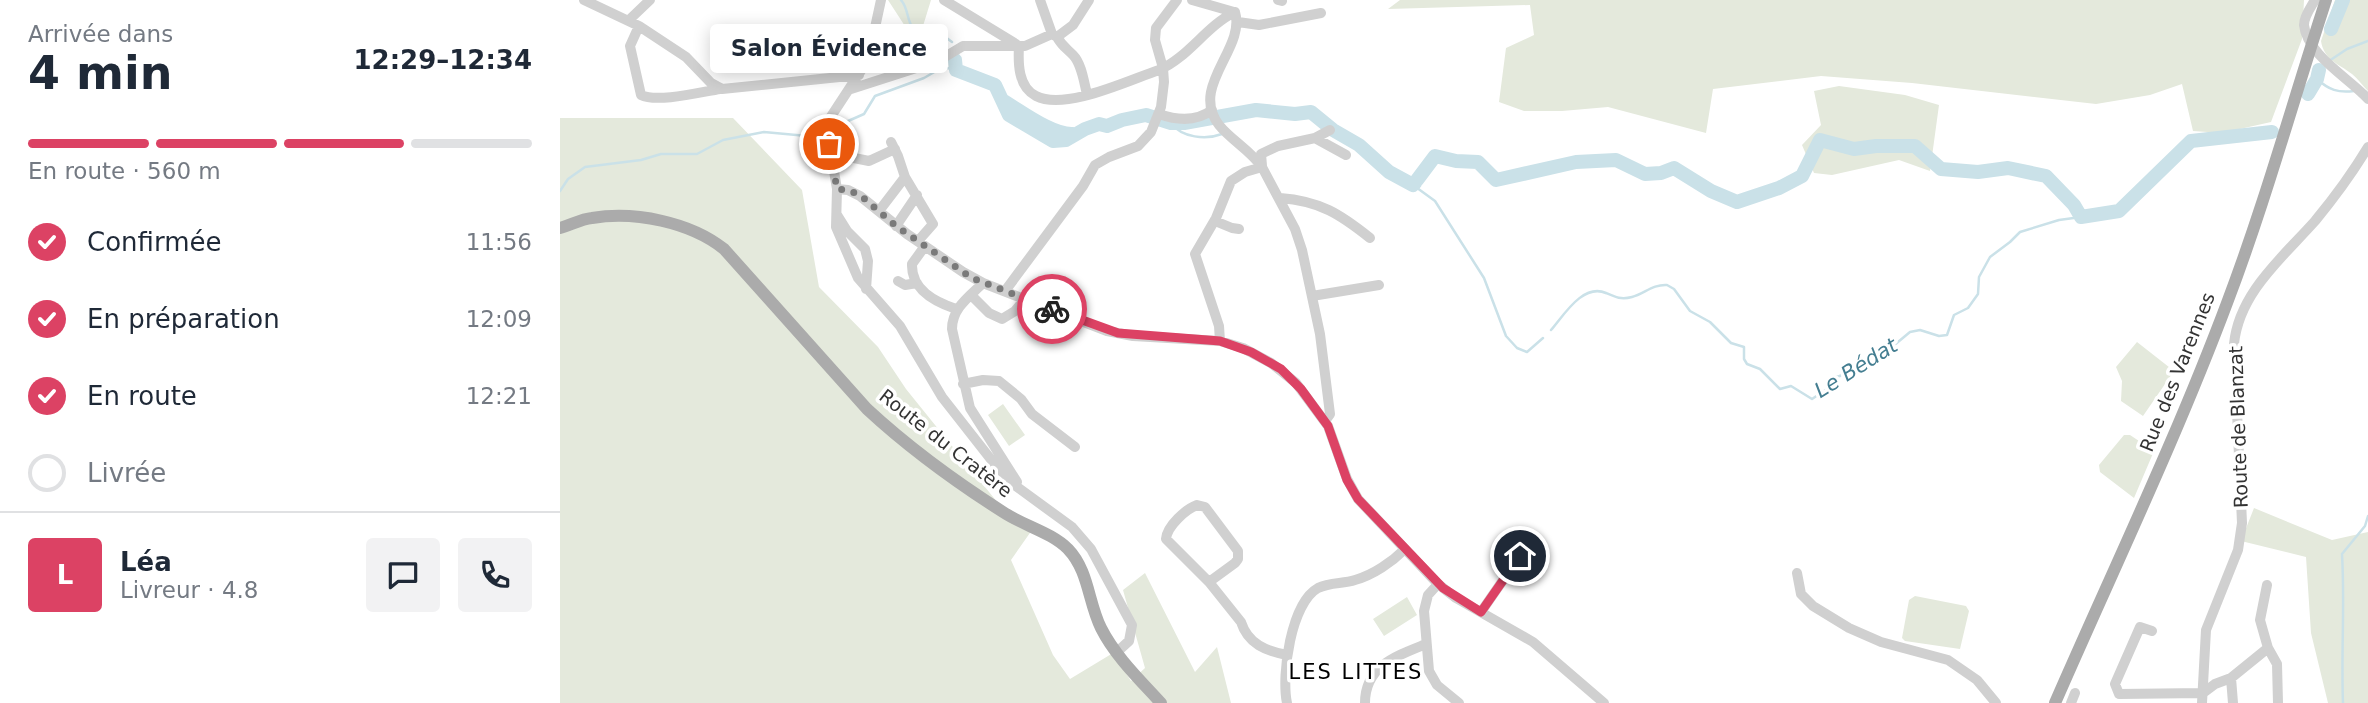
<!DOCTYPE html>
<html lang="fr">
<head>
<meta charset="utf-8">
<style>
	:root { --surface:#fff; --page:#f2f2f3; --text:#1f2937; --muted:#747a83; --line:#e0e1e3; --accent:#dc4264 }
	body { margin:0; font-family:"DejaVu Sans",sans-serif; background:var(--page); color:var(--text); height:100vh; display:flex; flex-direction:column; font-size:26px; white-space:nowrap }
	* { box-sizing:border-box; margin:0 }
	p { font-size:23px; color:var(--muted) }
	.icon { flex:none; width:38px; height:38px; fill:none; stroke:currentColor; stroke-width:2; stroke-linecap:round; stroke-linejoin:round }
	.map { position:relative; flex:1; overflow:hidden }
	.details { display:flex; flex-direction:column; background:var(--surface); width:560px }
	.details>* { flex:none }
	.pin { position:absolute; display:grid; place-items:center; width:60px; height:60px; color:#fff; margin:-30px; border:4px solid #fff; border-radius:50%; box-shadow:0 2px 7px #0007 }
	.courier { position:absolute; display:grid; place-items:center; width:70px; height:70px; margin:-35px; border:5px solid #dc4264; border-radius:50%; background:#fff; color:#222; box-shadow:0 2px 9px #0007 }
	.bubble { position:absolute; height:49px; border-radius:7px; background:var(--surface); box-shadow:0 4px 18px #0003; font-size:23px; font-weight:700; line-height:49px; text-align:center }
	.summary em { font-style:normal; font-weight:700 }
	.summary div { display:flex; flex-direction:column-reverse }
	.summary { display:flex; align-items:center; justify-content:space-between; height:119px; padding:0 28px }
	h1 { font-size:46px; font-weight:700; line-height:52px }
	.bar { display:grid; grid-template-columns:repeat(4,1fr); gap:10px 7px; align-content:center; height:84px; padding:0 28px }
	.bar i { height:9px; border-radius:5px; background:var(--line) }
	.bar .on { background:var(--accent) }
	.bar p { grid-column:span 4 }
	.line { display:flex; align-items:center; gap:18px; padding:0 28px; border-top:2px solid var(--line) }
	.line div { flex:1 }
	.round { display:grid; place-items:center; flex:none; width:74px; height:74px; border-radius:7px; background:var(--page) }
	ol { padding:0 28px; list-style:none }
	li { display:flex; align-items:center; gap:21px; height:77px }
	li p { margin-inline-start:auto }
	li .icon { padding:7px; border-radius:50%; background:var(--accent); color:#fff; stroke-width:4 }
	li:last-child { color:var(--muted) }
	li i { width:38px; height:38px; border:4px solid var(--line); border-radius:50% }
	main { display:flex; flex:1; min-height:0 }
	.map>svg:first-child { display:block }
	.green { fill:#e4e9dc }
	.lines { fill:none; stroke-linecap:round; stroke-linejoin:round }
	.stream { stroke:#cae1e8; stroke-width:2.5 }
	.river { stroke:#cae1e8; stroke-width:14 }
	.minor { stroke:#d0d0d0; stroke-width:10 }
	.major { stroke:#ababab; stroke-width:12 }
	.done { stroke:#7a7a7a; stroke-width:7; stroke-dasharray:0 12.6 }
	.route { stroke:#dc4264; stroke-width:9 }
	.labels { text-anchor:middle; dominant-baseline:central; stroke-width:7; stroke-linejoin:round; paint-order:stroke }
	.street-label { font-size:19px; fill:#333; stroke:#fff }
	.water-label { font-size:21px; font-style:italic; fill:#447e91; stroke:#fff }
	.neighbourhood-label { font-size:21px; letter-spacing:2px; fill:#000; stroke:#fff }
</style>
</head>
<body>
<main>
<section class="details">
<div class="summary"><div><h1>4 min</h1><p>Arrivée dans</p></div><em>12:29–12:34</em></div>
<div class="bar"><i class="on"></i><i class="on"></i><i class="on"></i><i></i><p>En route · 560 m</p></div>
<ol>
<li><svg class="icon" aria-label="check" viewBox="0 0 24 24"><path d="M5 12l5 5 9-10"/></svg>Confirmée<p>11:56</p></li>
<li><svg class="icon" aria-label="check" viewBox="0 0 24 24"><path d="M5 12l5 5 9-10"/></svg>En préparation<p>12:09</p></li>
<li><svg class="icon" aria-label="check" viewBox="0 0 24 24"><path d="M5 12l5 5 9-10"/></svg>En route<p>12:21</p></li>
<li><i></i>Livrée</li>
</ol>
<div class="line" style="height:126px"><b class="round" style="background:var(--accent);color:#fff">L</b><div><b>Léa</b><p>Livreur · 4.8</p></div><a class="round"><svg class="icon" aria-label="chat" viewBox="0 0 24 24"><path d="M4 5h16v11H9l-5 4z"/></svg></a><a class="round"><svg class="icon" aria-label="phone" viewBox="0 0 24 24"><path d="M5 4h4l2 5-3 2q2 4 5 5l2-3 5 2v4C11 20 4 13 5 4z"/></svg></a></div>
</section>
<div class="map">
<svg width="1808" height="703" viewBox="0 0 1808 703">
	<rect width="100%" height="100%" fill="#fff"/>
	<path class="green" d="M328 0H371L363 26 354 40Z
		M840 0H1744L1742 39 1711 122 1662 133 1633 131 1622 84 1590 95 1536 104 1352 83 1261 76 1153 89 1146 133 1048 107 1002 111H964L939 102 946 48 974 35 970 5 828 9Z
		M1775 0H1808V91C1803 86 1798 79 1792 74 1779 64 1764 60 1761 41Z
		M1279 86 1345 95 1379 105 1370 171 1339 160 1272 175 1254 173 1242 145 1261 125 1254 91Z
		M0 118H173L242 190 259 287 318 347 346 389 446 513 472 530 451 560 493 655 510 679 553 653 571 681 585 668 563 590 585 573 635 672 657 647 671 703H0Z
		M1577 342 1614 371 1583 416 1561 401 1562 381 1556 367Z
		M443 404 465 435 449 446 428 415Z
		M1564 435H1570L1594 451 1574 498 1540 472 1539 465Z
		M1694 508 1772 540 1808 532V703H1768L1751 633 1746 557 1681 541Z
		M1355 596 1406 606 1409 611 1400 649 1345 641 1342 638 1349 600Z
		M847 597 857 615 824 636 813 619Z"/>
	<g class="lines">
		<path class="stream" d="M341 0C349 9 346 20 354 30L372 27 392 42
			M1769 61 1787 49 1808 41
			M1757 79C1769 90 1778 93 1794 91
			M611 123C622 138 646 140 662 134
			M270 129 304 114 315 96 364 78 383 67 396 70
			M853 185 875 201 924 278 946 336 957 348 967 352 983 338
			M0 191 8 179 25 167 81 160 101 154H137L163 140 204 132 247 136 263 131
			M991 330C1004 315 1023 283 1046 293 1055 297 1061 300 1072 297 1084 294 1093 284 1107 285L1114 289 1130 311 1150 322 1171 343 1184 347V359L1187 364 1200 369 1220 389 1231 386 1252 399 1273 385 1275 377 1280 376 1288 368 1332 347 1350 332 1360 330 1379 336 1387 335 1394 315 1408 308 1418 294 1419 277 1430 257 1450 242 1460 232 1499 220 1521 217
			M1783 703C1781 653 1785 604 1782 554L1805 526 1808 516"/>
		<path class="river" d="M1771 29 1783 0
			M395 60 396 70 435 85 449 115 493 141 506 140 525 129 539 124 547 126 562 120 586 115 611 123H624L696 110 735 114 751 112 773 130 799 145 829 172 853 185 855 183
			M1748 94 1757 79 1759 70
			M442 100C461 111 492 135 513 134
			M857 180 875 156 896 161 918 162 936 180 1016 162 1056 160 1085 174 1101 173 1114 168 1151 191 1177 202 1219 188 1242 176 1260 140 1294 149 1316 146H1355L1381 169 1418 172 1448 168 1486 176 1514 205 1521 217 1559 211 1631 141 1712 132"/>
		<path class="minor" d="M24 0 79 26 126 57 151 83 162 89 299 75
			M321 0 308 60 270 118 267 130 277 189 276 227 298 278 340 326 382 397 433 462 453 484 512 527 531 549 572 625 569 641 557 652
			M384 0 456 44
			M480 0 492 34
			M632 0 674 12
			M718 0 722 1
			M1755 0C1751 7 1744 16 1744 25 1747 55 1789 78 1808 99
			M675 12C686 49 629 86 659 125 671 140 690 150 702 167L735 229 742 250 760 334 770 414 765 421
			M69 20 90 0
			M678 22 699 25 761 13
			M79 26 70 46 81 95C97 103 141 92 160 89
			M497 37C502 46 506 48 513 55 522 64 524 83 527 94
			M459 46C458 63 458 87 476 96 505 111 569 80 599 70 629 57 646 26 675 12
			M291 89 378 61 403 46H465L492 34 497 37 513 25 529 0
			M599 114C616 120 636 122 652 110
			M755 138 770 130
			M331 142 338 156 345 177 373 224 358 241
			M272 162 289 157 309 161 335 149
			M702 166 701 154 718 146 755 138 786 155
			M277 189 288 190 300 196 347 234 403 272 423 283 547 331 573 336 660 341 683 348 711 363 736 383 768 426 787 479 798 499 878 584 896 598 973 642 1044 703
			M720 198C760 201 780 214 810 238
			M319 211 345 177
			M277 215 287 231 305 249 308 261 306 289
			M655 221 672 228 679 229
			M336 226 357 195
			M365 246 352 264C351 290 375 302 396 309
			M338 281 345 285 357 283
			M423 283C409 297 392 308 392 329L410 408 457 482
			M445 291 523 186 535 165 549 157 578 146 591 132 601 107 604 82 603 68 595 40 596 28 617 0
			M411 295 429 313 442 319 455 311 465 299
			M752 296 819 285
			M660 341 659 326 635 254 656 218 671 181 685 172 702 167
			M403 384 423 380 439 381 461 399 472 414 515 447
			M1237 573 1241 594 1253 606 1289 628 1321 642 1388 660 1417 680 1436 703
			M649 582 675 563 678 559V551L645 507 637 505C626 509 607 526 606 539L649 582 681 622C688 644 706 651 727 655
			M878 584 868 595 864 611 869 671 877 685 899 703
			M1707 585 1700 620 1708 648
			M921 612 973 537
			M1592 631 1580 627 1555 684 1559 694 1643 693 1655 684 1671 678 1708 648 1717 664 1718 703
			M1671 678 1673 703
			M727 703C721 675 731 603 758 588 770 582 783 584 795 580 813 575 832 562 845 549
			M805 703C805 666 836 656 866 644
			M1511 703 1515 693
			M1642 703 1646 630 1678 550 1682 523 1674 344C1679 293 1722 258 1755 221 1774 198 1793 172 1808 147"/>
		<path class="major" d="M0 228C11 225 21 219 32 218 75 211 130 222 164 249L307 409C348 447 396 482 443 512 464 526 491 532 508 549 529 571 528 602 541 628 555 656 580 680 601 703
			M1495 703C1553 570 1616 439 1667 303 1705 203 1733 101 1766 0"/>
	</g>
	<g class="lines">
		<path class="done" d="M269 144 277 189 288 190 300 195 336 226 412 278 492 309"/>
		<path class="route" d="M492 309 558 333 660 341 691 352 721 369 741 389 768 426 787 480 798 499 883 588 921 612 960 556"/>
	</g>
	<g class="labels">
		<g class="street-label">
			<text transform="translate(1617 372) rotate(-68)">Rue des Varennes</text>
			<text transform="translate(1678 427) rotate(-92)">Route de Blanzat</text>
			<text transform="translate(386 443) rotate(38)">Route du Cratère</text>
		</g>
		<g class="water-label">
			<text transform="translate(1296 368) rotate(-32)">Le Bédat</text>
		</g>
		<g class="neighbourhood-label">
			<text x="796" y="672">LES LITTES</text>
		</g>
	</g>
</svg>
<div class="pin" style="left:269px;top:144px;background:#ea580c"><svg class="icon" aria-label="bag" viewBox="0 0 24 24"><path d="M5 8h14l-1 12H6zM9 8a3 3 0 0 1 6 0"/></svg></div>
<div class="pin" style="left:960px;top:556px;background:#1f2937"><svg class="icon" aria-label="home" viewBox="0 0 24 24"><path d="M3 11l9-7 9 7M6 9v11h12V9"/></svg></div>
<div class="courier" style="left:492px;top:309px"><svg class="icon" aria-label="bike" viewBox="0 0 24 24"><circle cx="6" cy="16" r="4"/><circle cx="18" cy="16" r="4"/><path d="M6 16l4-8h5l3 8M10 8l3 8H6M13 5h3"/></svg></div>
<div class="bubble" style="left:150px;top:24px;width:238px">Salon Évidence</div>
</div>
</main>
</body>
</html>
